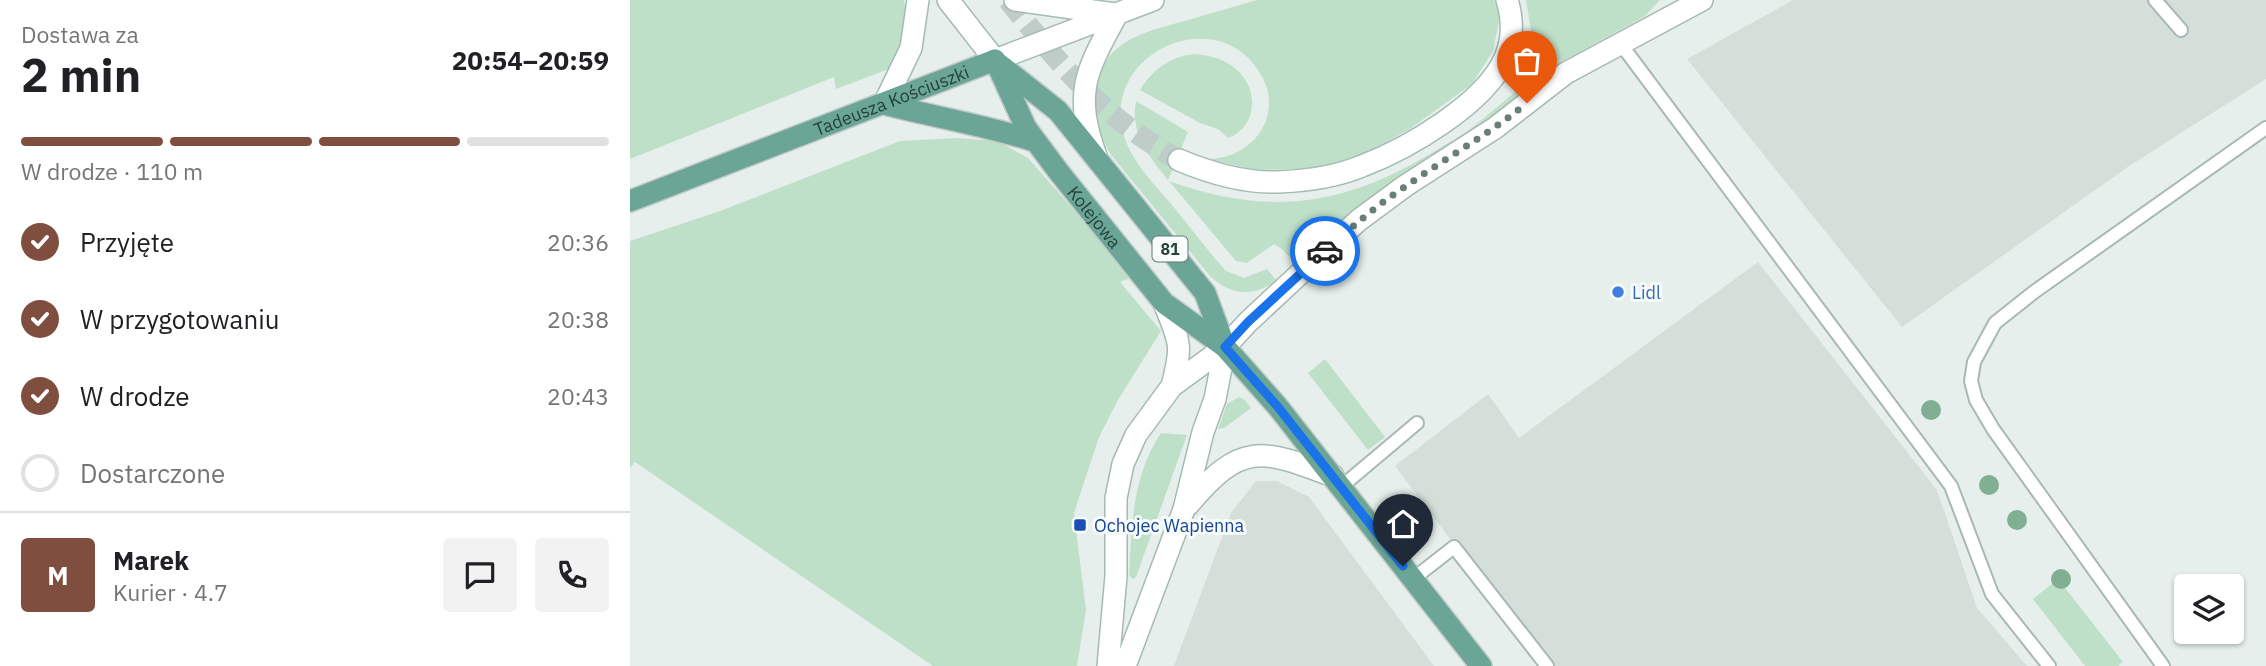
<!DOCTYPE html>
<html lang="pl">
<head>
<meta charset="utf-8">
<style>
	:root { --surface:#fff; --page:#f2f2f2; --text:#202124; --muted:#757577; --line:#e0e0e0; --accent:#7f4e3f }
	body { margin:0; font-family:"IBM Plex Sans",sans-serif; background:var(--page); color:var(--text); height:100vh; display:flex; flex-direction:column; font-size:26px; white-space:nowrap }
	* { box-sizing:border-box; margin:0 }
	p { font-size:23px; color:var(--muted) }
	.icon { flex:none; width:38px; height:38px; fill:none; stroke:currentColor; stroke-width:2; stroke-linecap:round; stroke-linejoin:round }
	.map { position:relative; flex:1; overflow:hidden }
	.sheet { display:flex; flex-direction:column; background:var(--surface); width:630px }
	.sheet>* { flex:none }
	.tools { position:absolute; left:1544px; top:574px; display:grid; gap:14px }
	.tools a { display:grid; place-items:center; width:70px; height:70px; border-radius:7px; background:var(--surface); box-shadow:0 2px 5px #0004; font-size:35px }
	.pin { position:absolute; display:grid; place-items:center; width:60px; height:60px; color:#fff; margin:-72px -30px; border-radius:50% 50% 50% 0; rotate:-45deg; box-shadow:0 0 7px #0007 }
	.pin .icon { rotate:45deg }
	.courier { position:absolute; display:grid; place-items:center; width:70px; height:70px; margin:-35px; border:5px solid #1a73e8; border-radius:50%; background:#fff; color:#222; box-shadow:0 2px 9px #0007 }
	.overview em { font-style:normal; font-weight:700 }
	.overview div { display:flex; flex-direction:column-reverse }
	.overview { display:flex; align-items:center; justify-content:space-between; height:119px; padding:0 21px }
	h1 { font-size:46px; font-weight:700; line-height:52px }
	.bar { display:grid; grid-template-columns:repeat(4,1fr); gap:10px 7px; align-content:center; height:84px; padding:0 21px }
	.bar i { height:9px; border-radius:5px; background:var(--line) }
	.bar .selected { background:var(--accent) }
	.bar p { grid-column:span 4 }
	.line { display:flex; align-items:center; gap:18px; padding:0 21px; border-top:2px solid var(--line) }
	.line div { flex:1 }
	.round { display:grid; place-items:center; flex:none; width:74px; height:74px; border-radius:7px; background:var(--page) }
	ol { padding:0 21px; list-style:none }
	li { display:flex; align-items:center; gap:21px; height:77px }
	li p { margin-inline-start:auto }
	li .icon { padding:7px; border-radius:50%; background:var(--accent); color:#fff; stroke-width:4 }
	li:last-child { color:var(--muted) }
	li i { width:38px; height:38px; border:4px solid var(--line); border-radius:50% }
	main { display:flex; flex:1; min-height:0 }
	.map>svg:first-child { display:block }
	.built { fill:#d4dfda }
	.green { fill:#bfe0c8 }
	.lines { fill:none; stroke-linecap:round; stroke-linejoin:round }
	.secondary-tunnel { stroke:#bfccc8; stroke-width:21; stroke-dasharray:21 10; stroke-linecap:butt }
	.lane-casing { stroke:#a8b8b2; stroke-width:16 }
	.street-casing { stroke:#a8b8b2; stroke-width:24 }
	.secondary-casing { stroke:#a4bbb3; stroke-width:24 }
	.primary-casing { stroke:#c2cac8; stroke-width:24 }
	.lane { stroke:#fff; stroke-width:12 }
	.street { stroke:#fff; stroke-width:21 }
	.secondary { stroke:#fff; stroke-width:21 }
	.primary { stroke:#6aa596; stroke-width:21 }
	.tree { fill:#80af93 }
	.done { stroke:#687f78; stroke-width:7; stroke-dasharray:0 12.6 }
	.route { stroke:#1a73e8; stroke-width:9 }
	.shop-dot { fill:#3f7fe0; stroke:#f7fbf9; stroke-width:2.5 }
	.transit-dot { fill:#1a4fb4; stroke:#f7fbf9; stroke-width:2.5 }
	.labels { text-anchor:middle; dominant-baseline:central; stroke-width:6; stroke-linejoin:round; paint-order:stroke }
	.shield { fill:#f7fbf9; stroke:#637a73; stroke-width:2 }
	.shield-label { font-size:16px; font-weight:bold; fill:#24423a }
	.street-label { font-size:18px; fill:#24423a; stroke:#f7fbf9 }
	.shop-label { font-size:18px; fill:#366cbe; stroke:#f7fbf9; text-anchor:start }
	.transit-label { font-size:18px; fill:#164399; stroke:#f7fbf9; text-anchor:start }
</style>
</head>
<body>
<main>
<section class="sheet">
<div class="overview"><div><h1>2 min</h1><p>Dostawa za</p></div><em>20:54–20:59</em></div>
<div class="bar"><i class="selected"></i><i class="selected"></i><i class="selected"></i><i></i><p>W drodze · 110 m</p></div>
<ol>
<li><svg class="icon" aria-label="check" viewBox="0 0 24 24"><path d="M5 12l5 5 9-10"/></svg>Przyjęte<p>20:36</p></li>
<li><svg class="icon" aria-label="check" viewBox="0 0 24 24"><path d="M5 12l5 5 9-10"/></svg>W przygotowaniu<p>20:38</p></li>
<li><svg class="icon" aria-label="check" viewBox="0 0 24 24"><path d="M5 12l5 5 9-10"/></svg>W drodze<p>20:43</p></li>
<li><i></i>Dostarczone</li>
</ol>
<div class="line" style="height:126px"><b class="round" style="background:var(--accent);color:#fff">M</b><div><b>Marek</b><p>Kurier · 4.7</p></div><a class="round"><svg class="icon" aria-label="chat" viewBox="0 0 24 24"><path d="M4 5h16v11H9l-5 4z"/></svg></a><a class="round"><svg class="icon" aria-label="phone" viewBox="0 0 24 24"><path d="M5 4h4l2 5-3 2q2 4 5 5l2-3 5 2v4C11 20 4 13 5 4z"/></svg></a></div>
</section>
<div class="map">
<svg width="1636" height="666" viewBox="0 0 1636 666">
	<rect width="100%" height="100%" fill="#e6efeb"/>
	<path class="built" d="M1163 0H1636V79L1499 166 1272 327 1057 59Z
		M1128 262 1307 490 1347 608 1397 666H916L765 466 858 394 889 438Z
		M626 481H647L679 497 804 666H544L601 513Z"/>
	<path class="green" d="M0 0H274C279 24 269 48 259 69L206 89 204 77 0 159Z
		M627 0H864L870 16 863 51 842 84 781 128 744 149 707 163 676 169 613 170V167L578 159C622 159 655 116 631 75 589 0 469 52 494 136 502 162 524 184 542 205 560 227 577 250 596 271L614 278 637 269 647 281C623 297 601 296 580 276L482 156C468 136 461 114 465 89 474 39 516 32 558 20 581 13 604 7 627 0Z
		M896 0H1030L1015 16 933 61 861 118 760 183 718 216 665 263 653 250 644 244 617 263 606 261 539 181C637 216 711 207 800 154 812 146 825 140 836 132 859 115 881 95 903 77L893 64 901 30Z
		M563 54C580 55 596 59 608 71 629 90 627 128 598 138L588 129 570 123 510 90C522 70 540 57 563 54Z
		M506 101 558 132 538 180C519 156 500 134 506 101Z
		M327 138 367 141 398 158 503 277 490 282 531 331 488 400 469 437 444 513 456 610 447 666H303L5 462 0 468V241L90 211 270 141Z
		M695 359 755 437 738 450 678 373Z
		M609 397 615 400 621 408 594 428 588 429 597 404Z
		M531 433 557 435 506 577 503 579 499 575C502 525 502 476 531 433Z
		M1428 579 1493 662 1488 666H1455L1403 599Z"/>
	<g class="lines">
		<path class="secondary-tunnel" d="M378 0C431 66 473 118 549 160"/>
		<defs>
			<path id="lane" d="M1525 0 1551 30
				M990 43 1321 486 1362 594 1419 666
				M711 487 787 423
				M783 579 824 547 917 666
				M1533 666 1363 429 1346 400 1341 381 1344 362 1365 323 1404 292 1636 128"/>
			<path id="street" d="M595 347 618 322 690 255 729 220 775 186 865 128 936 73 1072 0"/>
			<path id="secondary" d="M318 0 365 60 523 0
				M385 0 485 14
				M254 104 281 48 288 0
				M466 156C443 92 456 71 487 14
				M549 160C580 173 613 183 647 182 675 181 706 177 732 166 777 149 855 104 875 58 883 39 883 19 877 0
				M534 303C550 343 553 344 542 386
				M558 505C611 442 630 448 703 476
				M478 666 486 576V498L493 464 506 435 542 386 595 347
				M495 666 554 509 573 432 585 399 595 347"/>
			<g id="primary">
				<path id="s1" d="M365 60 396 128 428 171 534 303 595 347 648 407 851 666"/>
				<path d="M370 65 428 111 575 293 595 347"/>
				<path d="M254 104C304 117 355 125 404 141"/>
				<path id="s2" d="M0 201 365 60"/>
			</g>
		</defs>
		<use href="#lane" class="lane-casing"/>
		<use href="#street" class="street-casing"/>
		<use href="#secondary" class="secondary-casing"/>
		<use href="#primary" class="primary-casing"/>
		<use href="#lane" class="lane"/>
		<use href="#street" class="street"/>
		<use href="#secondary" class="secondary"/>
		<use href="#primary" class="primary"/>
	</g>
	<g class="tree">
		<circle cx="1301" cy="410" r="10"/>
		<circle cx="1359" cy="485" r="10"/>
		<circle cx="1387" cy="520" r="10"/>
		<circle cx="1431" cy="579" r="10"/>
	</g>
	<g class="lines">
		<path class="done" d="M695 251C721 228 747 205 776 186 816 158 859 134 897 103"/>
		<path class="route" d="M695 251 618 322 595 347 648 407 773 566"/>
	</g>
	<circle class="shop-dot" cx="988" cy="292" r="7"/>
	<rect class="transit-dot" x="443" y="518" width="14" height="14" rx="3.5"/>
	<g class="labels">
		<rect class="shield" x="522.5" y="236.5" width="35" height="25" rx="5"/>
		<g class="shield-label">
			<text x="540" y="249">81</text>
		</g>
		<g class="street-label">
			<text stroke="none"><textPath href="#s2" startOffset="280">Tadeusza Kościuszki</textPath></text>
			<text stroke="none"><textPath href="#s1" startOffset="187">Kolejowa</textPath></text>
		</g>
		<g class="shop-label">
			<text x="1002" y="292">Lidl</text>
		</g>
		<g class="transit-label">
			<text x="464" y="525">Ochojec Wapienna</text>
		</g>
	</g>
</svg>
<div class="tools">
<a><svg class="icon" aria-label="layers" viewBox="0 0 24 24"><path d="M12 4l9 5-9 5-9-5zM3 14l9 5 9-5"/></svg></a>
</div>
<div class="pin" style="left:897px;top:103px;background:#ea580c"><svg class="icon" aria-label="bag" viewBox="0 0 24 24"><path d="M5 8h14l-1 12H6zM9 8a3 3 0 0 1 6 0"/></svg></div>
<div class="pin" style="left:773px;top:566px;background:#1f2937"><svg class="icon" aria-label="home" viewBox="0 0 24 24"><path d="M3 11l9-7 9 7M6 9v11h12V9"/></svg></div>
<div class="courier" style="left:695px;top:251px"><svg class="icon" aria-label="car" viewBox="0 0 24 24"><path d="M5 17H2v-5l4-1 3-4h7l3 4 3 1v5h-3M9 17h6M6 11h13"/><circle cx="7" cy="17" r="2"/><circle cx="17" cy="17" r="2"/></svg></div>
</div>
</main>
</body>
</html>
